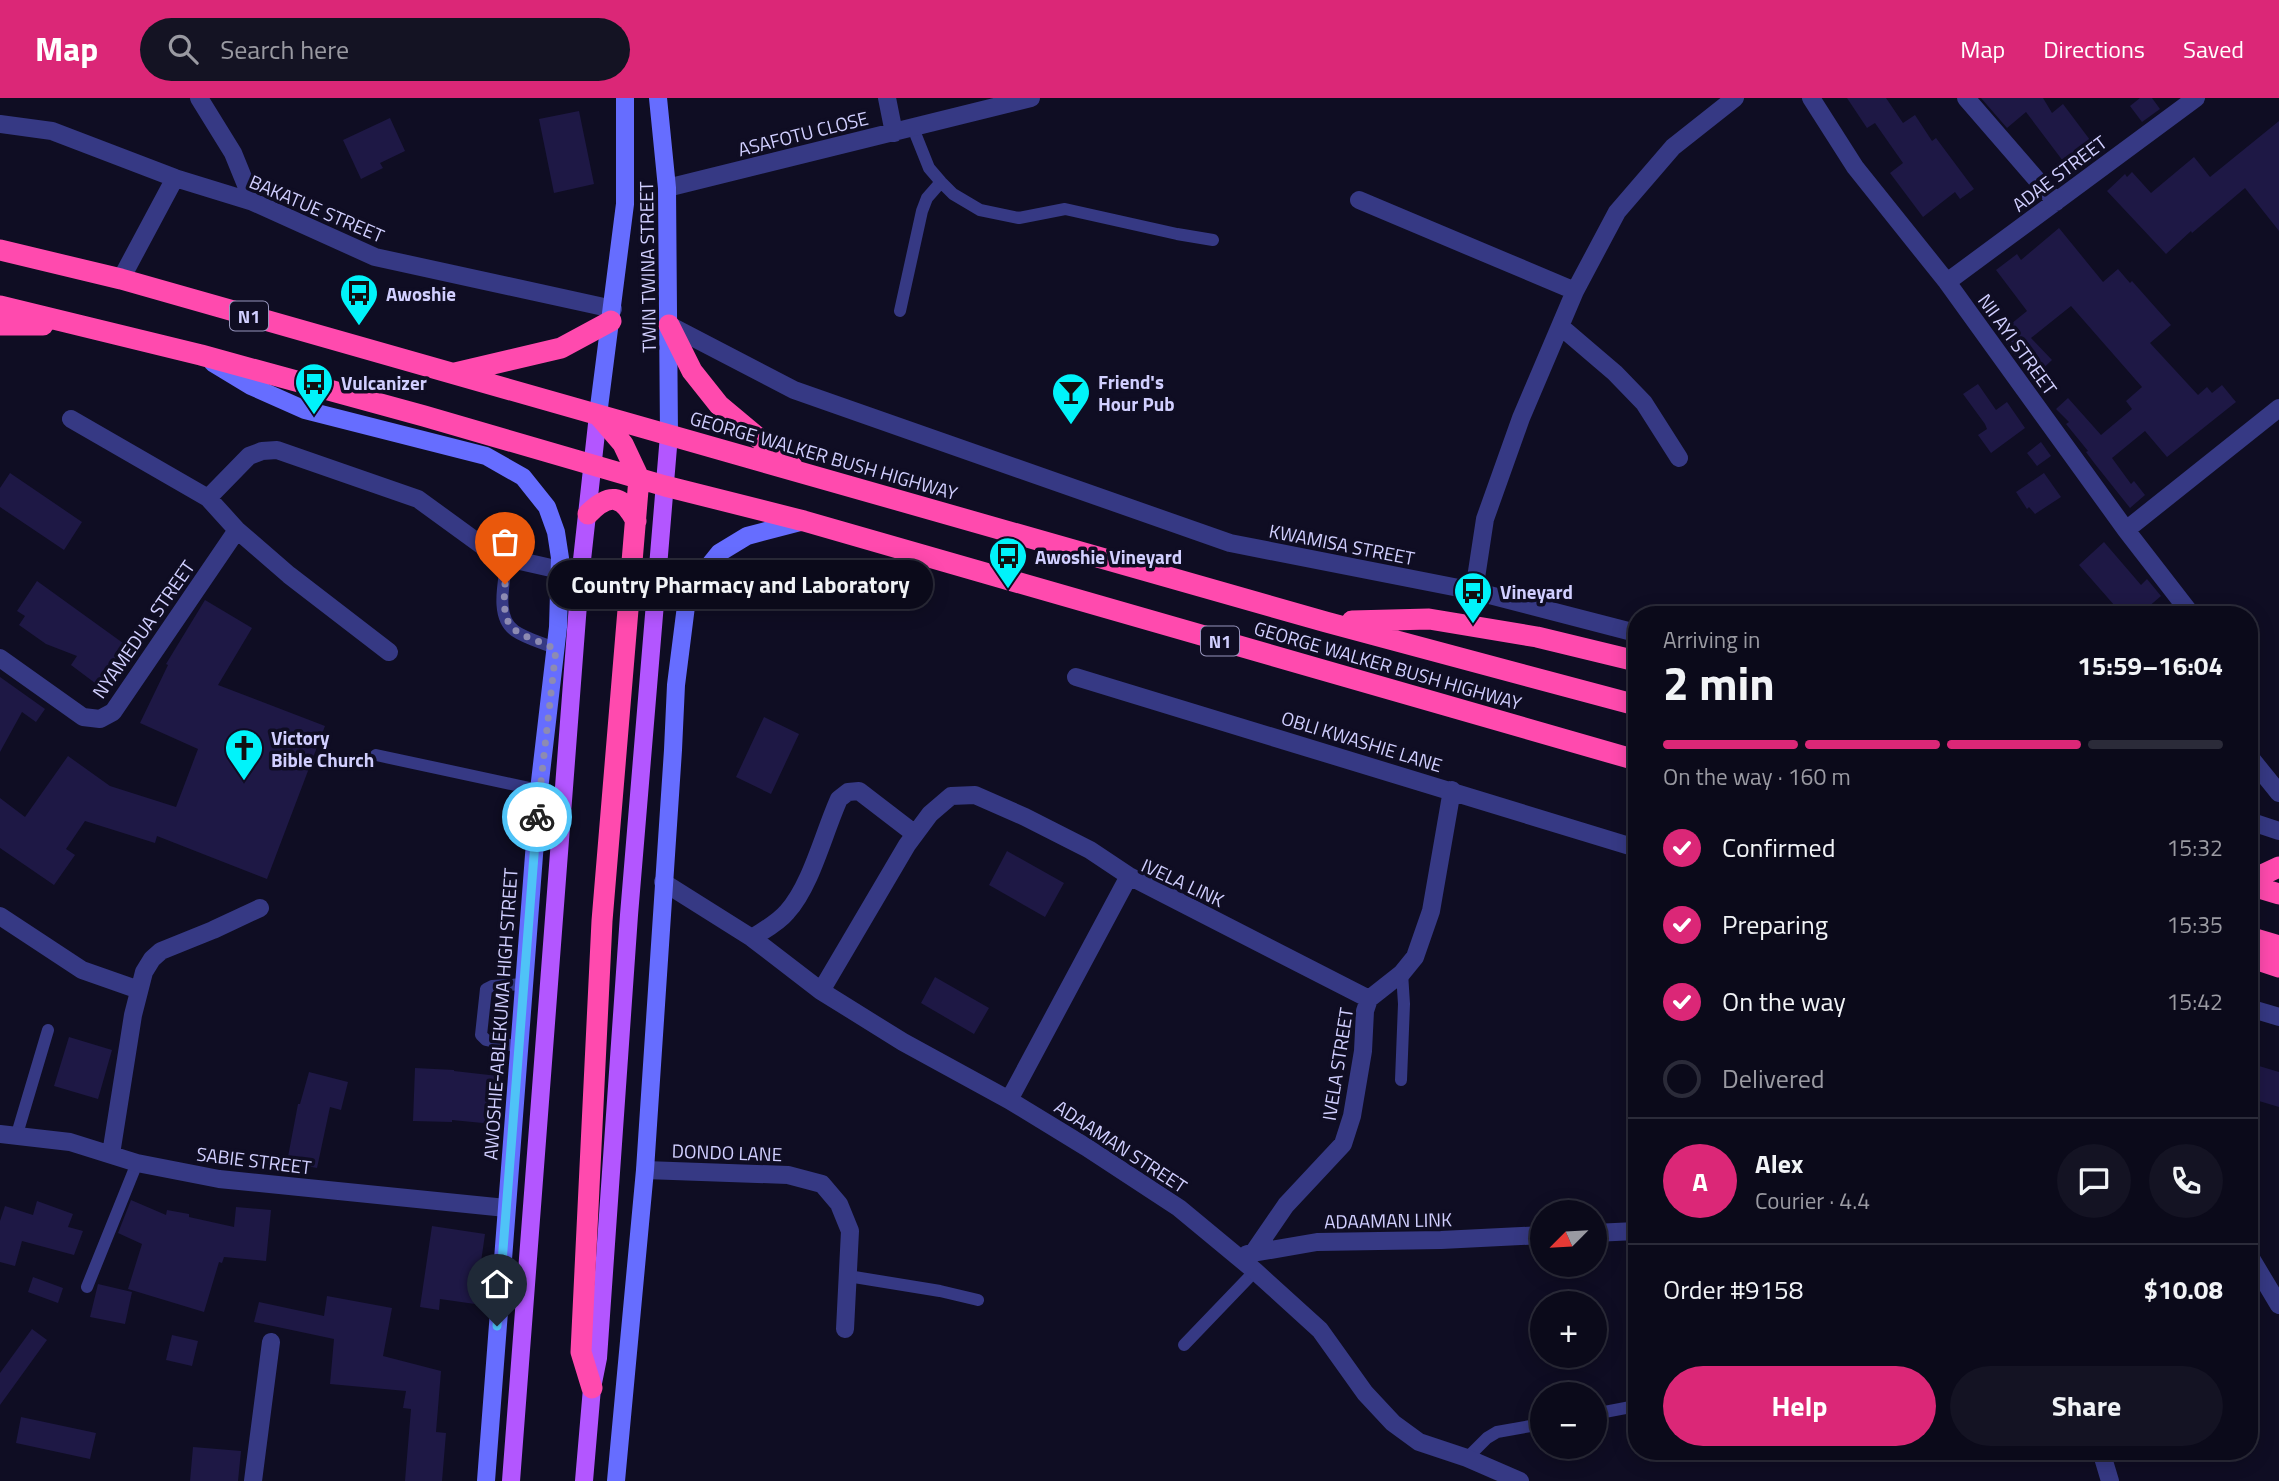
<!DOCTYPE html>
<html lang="en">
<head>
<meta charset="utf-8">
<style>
	:root { --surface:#0b0a1a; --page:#141323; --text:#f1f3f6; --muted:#9a9aa2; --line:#2b2b39; --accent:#db2777 }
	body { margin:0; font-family:"Titillium Web",sans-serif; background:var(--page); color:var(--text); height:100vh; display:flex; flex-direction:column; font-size:26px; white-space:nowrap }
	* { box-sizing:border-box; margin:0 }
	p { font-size:23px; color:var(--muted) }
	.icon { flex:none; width:38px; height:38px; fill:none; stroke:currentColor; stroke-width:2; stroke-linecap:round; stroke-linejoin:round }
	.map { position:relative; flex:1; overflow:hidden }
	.side { position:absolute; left:1628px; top:508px; width:630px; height:854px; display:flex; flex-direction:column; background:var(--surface); border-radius:28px; box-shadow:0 4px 18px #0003,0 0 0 2px var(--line) }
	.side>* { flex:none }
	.needle { width:46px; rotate:246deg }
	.tools { position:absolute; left:1530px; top:1102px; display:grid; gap:14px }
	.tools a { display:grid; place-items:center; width:77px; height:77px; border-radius:50%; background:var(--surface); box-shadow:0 4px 18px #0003,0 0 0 2px var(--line); font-size:35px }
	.pin { position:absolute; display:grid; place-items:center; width:60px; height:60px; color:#fff; margin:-72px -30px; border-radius:50% 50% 50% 0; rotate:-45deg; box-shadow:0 0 7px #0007 }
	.pin .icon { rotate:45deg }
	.courier { position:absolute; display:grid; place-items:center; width:70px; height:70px; margin:-35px; border:5px solid #4fc3f7; border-radius:50%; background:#fff; color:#222; box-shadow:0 2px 9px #0007 }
	.bubble { position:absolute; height:49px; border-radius:24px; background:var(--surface); box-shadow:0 4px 18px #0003,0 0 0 2px var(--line); font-size:23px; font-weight:700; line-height:49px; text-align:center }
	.overview em { font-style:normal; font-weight:700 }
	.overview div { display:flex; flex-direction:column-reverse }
	.overview { display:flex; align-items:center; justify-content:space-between; height:119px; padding:0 35px }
	h1 { font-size:46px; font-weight:700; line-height:52px }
	.bar { display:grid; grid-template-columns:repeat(4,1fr); gap:10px 7px; align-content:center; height:84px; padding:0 35px }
	.bar i { height:9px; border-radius:5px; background:var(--line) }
	.bar .active { background:var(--accent) }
	.bar p { grid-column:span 4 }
	.line { display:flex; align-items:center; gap:18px; padding:0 35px; border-top:2px solid var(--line) }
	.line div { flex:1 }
	.round { display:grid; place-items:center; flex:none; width:74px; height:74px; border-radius:37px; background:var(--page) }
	ol { padding:0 35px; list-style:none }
	li { display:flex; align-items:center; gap:21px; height:77px }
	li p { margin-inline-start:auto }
	li .icon { padding:7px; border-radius:50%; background:var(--accent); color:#fff; stroke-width:4 }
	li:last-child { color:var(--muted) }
	li i { width:38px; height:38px; border:4px solid var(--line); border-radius:50% }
	.button { display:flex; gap:14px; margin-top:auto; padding:14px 35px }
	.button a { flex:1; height:80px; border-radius:42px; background:var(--accent); color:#fff; font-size:28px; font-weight:700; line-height:80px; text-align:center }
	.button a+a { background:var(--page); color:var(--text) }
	header { display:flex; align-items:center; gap:42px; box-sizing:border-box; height:98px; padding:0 35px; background:var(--accent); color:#fff }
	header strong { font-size:33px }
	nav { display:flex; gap:38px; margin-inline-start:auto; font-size:24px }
	.search { width:490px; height:63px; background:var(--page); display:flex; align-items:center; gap:18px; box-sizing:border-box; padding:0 24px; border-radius:38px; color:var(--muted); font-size:26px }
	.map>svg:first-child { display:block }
	.building { fill:#1e1845 }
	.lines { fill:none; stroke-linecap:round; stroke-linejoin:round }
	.lane { stroke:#363984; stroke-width:12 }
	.street { stroke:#363984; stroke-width:18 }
	.secondary { stroke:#666dff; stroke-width:18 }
	.primary { stroke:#b356ff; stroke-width:18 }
	.highway { stroke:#ff4aae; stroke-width:21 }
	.done { stroke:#8d8bb2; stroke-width:7; stroke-dasharray:0 12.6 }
	.route { stroke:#4fc3f7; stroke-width:9 }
	.labels { text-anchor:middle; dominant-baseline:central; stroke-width:7; stroke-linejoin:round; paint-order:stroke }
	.shield { fill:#0f0d23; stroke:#9795bd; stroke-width:2 }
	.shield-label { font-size:18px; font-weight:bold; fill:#d1cfff }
	.street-label { font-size:19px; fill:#d1cfff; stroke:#0f0d23 }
	.poi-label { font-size:19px; font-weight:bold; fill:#d1cfff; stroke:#0f0d23; text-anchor:start }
</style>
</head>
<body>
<header>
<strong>Map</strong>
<div class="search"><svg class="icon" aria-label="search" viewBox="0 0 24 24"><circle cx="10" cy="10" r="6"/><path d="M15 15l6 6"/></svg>Search here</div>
<nav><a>Map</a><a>Directions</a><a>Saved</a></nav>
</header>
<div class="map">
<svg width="2279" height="1383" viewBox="0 0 2279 1383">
	<rect width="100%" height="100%" fill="#0f0d23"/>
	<path class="building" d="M1847 0H1886L1903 25 1915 17 1932 43 1936 40 1974 91 1960 101 1955 94 1923 119 1890 75 1903 65 1875 25 1867 30Z
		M1981 0H2043L2052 15 2063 6 2093 46 2066 67 2026 14 2007 30Z
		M2140 0H2152L2160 11 2142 24 2130 8Z
		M579 13 594 86 554 95 539 21Z
		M390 20 405 53 380 65 383 70 361 81 343 42Z
		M2279 23V133L2245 90 2192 135 2191 133 2166 156 2107 93 2125 76 2127 79 2132 74 2151 95 2194 59 2210 79Z
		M2059 130 2103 184 2118 171 2130 185 2132 183 2171 227 2150 245 2198 297 2207 289 2212 295 2222 287 2236 304 2167 359 2145 333 2112 360 2131 386 2134 383 2145 397 2130 410 2095 366 2086 354 2088 353 2066 326 2069 324 2056 311 2068 300 2101 337 2132 311 2126 303 2142 289 2071 208 2031 240 2052 262 2033 280 2019 260 2017 261 2005 244 2012 237 2006 230 2027 213 1996 172 2017 156 2021 162Z
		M1978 286 1996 312 2007 304 2025 330 1991 355 1978 337 1987 331 1985 326 1963 296Z
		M2041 344 2051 358 2037 368 2027 355Z
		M10 375 82 424 64 452 0 409V390Z
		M2044 375 2061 399 2035 416 2029 409 2027 411 2016 394Z
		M2104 444 2141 487 2147 481 2161 498 2140 516H2122L2079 467Z
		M37 483 134 553 120 573 118 572 112 579 108 576 99 588 71 567 77 558 46 546 19 527 25 518 17 513Z
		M205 502 252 530 218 587 325 628 267 781 157 738 155 745 85 723 66 751 75 757 54 787 0 750V700L25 719 68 658 110 688 176 709 198 651 140 625 168 567 166 566Z
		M0 579 45 611 36 624 22 614 0 654Z
		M764 619 799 636 771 696 736 679Z
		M1007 753 1064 785 1045 819 989 787Z
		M935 879 989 910 974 936 921 905Z
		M69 939 112 952 98 1001 54 988Z
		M2249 965 2279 974V1009L2249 1000Z
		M415 970 454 972V973L498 978 493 1026 452 1022V1024L413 1023Z
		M309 974 348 984 341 1012 330 1009 317 1070 287 1064 298 1006H300Z
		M131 1102 166 1117 167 1112 189 1116V1119L234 1129 236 1109 271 1112 266 1163 224 1159 222 1165 219 1164 204 1214 128 1191 142 1146 118 1135Z
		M37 1103 73 1116 68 1129 83 1133 74 1157 22 1143 15 1168 0 1164V1123L5 1108 33 1117Z
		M432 1128 485 1136 475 1206 440 1201 439 1212 420 1209Z
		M33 1179 63 1190 58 1205 28 1194Z
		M98 1186 132 1194 125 1226 90 1219Z
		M327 1198 392 1210 383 1258 441 1273 436 1334 446 1335 442 1383H405L411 1311 403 1310 406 1293 330 1286 334 1241 254 1224 259 1204 324 1218Z
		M32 1231 47 1242 0 1307V1275Z
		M172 1237 198 1243 192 1268 166 1262Z
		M21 1319 96 1335 90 1361 16 1345Z
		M193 1349 241 1353 238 1383H190Z"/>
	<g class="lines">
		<path class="lane" d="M913 30 929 70 941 84 953 96 980 112 1019 120 1065 111 1177 136 1213 142
			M900 213 922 113 927 100 941 84
			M507 460C505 481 494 519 515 533 527 541 543 545 556 551
			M376 657 539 692
			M519 949 486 942 481 937 486 891 492 888 524 886
			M1401 982 1404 906 1402 875
			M17 1036 48 932
			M848 1178 940 1193 978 1202
			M87 1189 137 1065
			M1184 1247 1255 1173
			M1594 1316 1636 1308
			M1467 1360 1487 1340 1497 1334 1542 1326"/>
		<path class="street" d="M199 0 233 55 253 104
			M887 0 894 35
			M1811 0 1855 69 1947 184 2126 432 2191 516
			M1966 0 2056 104
			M0 26 52 33 175 80 253 104 375 159 613 211
			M667 90 1031 0
			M1359 102 1575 193
			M121 181 175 80
			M1947 184 2196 0
			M669 227 794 292 1230 445 1474 493 1636 535
			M1560 228 1615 275 1644 305 1679 360
			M71 321 208 400 237 432 289 477 389 554
			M208 400 249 358 262 353 277 352 418 401 484 449 507 460 560 472
			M2126 432 2279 310
			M1474 493 1485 421 1521 320 1575 193 1617 114 1673 49 1735 0
			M0 560 83 619 100 621 113 614 237 432
			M1076 579 1636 750
			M2249 658 2279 695
			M2249 723 2279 733
			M663 784 752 840 821 893 903 944 1009 1002 1086 1049 1179 1110 1255 1173 1320 1232 1365 1295 1393 1325 1419 1344 1467 1360 1520 1383
			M0 818 82 872 139 892
			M752 840C764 832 778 825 787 814 811 788 824 734 839 701L848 694 859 693 915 736
			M821 893 907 747 930 716 951 698 975 697 1025 719 1090 752 1129 778 1369 901
			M2249 910 2279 919
			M1009 1002 1129 778
			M0 1036 70 1044 137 1065 219 1081 506 1110
			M111 1056 133 917 144 874 152 861 161 853 213 832 260 810
			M645 1072 788 1077 822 1086 839 1106 850 1133 845 1231
			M1594 1135 1636 1133
			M1253 1155 1286 1107 1343 1046 1352 1018 1363 953 1365 913 1369 901 1402 875 1415 859 1431 813 1452 692
			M1247 1156 1317 1144 1441 1142 1542 1137
			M2249 1157 2279 1207
			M2101 1353 2110 1383
			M253 1383 271 1244"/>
		<path class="secondary" d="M658 0 667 90 669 337
			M213 265 251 288 305 312 486 358 523 379 547 409 556 434 560 460 558 529 539 692 486 1383
			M598 317 625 106V0
			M616 1383 645 1072 673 652 676 587 686 508 699 480 719 455 747 438 804 423"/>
		<path class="primary" d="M511 1383 580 480 598 317
			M584 1383 592 1290 598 1260 629 817 669 337"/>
		<path class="highway" d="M0 152 121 181 1326 524 1636 607
			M0 208 201 257 424 318 665 388 804 423 1636 662
			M0 227H43
			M669 227 692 273 719 307 792 368
			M455 275 561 250 611 223
			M588 416C609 395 622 396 636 423
			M1352 523 1429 521 1537 539 1636 563
			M2249 783 2279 769
			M2249 787 2279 796
			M2249 839 2279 848
			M2249 859 2279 869
			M592 1290 581 1254 602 823 639 380 623 346 598 317"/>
	</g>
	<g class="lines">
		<path class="done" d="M505 486C501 537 514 532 556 551L537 719"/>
		<path class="route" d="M497 1228 537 719"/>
	</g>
	<defs>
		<symbol id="bus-pin" viewBox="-11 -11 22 30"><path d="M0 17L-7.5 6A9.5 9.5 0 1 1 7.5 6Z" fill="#00f3fa" stroke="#0f0d23"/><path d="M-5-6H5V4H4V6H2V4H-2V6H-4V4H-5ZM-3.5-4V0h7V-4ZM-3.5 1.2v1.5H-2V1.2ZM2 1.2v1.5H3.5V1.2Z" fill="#111"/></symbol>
		<symbol id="bar-pin" viewBox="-11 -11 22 30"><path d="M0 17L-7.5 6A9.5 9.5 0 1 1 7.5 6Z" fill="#00f3fa" stroke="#0f0d23"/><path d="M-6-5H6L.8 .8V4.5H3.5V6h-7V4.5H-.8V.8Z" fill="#111"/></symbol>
		<symbol id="church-pin" viewBox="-11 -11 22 30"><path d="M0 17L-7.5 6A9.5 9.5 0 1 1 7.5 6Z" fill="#00f3fa" stroke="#0f0d23"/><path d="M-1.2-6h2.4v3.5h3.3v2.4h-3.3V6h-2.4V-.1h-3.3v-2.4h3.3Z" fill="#111"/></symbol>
	</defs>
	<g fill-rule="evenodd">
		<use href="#bus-pin" x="337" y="173" width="44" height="60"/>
		<use href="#bus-pin" x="292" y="262" width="44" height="60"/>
		<use href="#bar-pin" x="1049" y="272" width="44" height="60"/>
		<use href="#bus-pin" x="986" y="436" width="44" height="60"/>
		<use href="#bus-pin" x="1451" y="471" width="44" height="60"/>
		<use href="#church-pin" x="222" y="628" width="44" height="60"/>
	</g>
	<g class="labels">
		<g class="shield">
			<rect x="230" y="203.5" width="38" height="29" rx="5"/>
			<rect x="1201" y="528.5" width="38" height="29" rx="5"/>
		</g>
		<g class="shield-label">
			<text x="249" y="218">N1</text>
			<text x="1220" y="543">N1</text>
		</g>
		<g class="street-label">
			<text transform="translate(803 35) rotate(-14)">ASAFOTU CLOSE</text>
			<text transform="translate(2059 75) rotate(-37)">ADAE STREET</text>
			<text transform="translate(317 110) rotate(23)">BAKATUE STREET</text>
			<text transform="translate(647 169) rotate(-91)">TWIN TWINA STREET</text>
			<text transform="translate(2018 246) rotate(54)">NII AYI STREET</text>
			<text transform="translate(824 357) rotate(16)">GEORGE WALKER BUSH HIGHWAY</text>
			<text transform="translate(1342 446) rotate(11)">KWAMISA STREET</text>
			<text transform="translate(143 531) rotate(-55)">NYAMEDUA STREET</text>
			<text transform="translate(1388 567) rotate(16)">GEORGE WALKER BUSH HIGHWAY</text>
			<text transform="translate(1362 643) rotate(17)">OBLI KWASHIE LANE</text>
			<text transform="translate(1183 784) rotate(25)">IVELA LINK</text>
			<text transform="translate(500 916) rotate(-86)">AWOSHIE-ABLEKUMA HIGH STREET</text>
			<text transform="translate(1337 966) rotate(-81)">IVELA STREET</text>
			<text transform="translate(1121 1048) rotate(33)">ADAAMAN STREET</text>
			<text transform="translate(727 1054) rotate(2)">DONDO LANE</text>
			<text transform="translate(254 1062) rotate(7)">SABIE STREET</text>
			<text transform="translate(1388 1122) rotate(-1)">ADAAMAN LINK</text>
		</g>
		<g class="poi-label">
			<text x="386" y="195">Awoshie</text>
			<text x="1098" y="283">Friend's<tspan x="1098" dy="22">Hour Pub</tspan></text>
			<text x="341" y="284">Vulcanizer</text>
			<text x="1035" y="458">Awoshie Vineyard</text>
			<text x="1500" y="493">Vineyard</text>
			<text x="271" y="639">Victory<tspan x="271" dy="22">Bible Church</tspan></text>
		</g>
	</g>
</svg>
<div class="tools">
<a><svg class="needle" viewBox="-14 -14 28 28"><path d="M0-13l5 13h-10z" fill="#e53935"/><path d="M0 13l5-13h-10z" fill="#9a9aa2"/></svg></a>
<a>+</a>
<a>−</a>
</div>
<div class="pin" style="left:505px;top:486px;background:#ea580c"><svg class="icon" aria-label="bag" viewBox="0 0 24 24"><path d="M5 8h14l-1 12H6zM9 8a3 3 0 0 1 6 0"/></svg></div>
<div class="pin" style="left:497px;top:1228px;background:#1f2937"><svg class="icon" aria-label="home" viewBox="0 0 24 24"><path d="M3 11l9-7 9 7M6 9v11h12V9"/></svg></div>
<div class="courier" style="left:537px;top:719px"><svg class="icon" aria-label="bike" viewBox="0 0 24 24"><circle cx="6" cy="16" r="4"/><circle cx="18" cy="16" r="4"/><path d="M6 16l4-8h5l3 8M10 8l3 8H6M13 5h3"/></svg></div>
<div class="bubble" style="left:548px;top:462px;width:385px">Country Pharmacy and Laboratory</div>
<section class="side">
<div class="overview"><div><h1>2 min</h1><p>Arriving in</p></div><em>15:59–16:04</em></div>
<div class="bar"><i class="active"></i><i class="active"></i><i class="active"></i><i></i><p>On the way · 160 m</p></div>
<ol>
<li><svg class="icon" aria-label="check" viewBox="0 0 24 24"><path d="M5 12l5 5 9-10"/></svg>Confirmed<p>15:32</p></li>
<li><svg class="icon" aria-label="check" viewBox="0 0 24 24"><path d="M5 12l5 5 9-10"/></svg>Preparing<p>15:35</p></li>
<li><svg class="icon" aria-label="check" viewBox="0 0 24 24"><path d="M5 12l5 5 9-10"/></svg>On the way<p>15:42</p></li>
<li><i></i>Delivered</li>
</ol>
<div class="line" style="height:126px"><b class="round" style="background:var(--accent);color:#fff">A</b><div><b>Alex</b><p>Courier · 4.4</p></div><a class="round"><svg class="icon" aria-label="chat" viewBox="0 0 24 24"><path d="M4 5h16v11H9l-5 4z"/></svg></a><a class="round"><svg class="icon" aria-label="phone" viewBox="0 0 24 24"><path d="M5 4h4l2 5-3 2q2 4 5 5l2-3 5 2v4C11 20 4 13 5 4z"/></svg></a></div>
<div class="line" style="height:91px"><div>Order #9158</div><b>$10.08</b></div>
<div class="button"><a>Help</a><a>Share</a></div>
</section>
</div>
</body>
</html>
